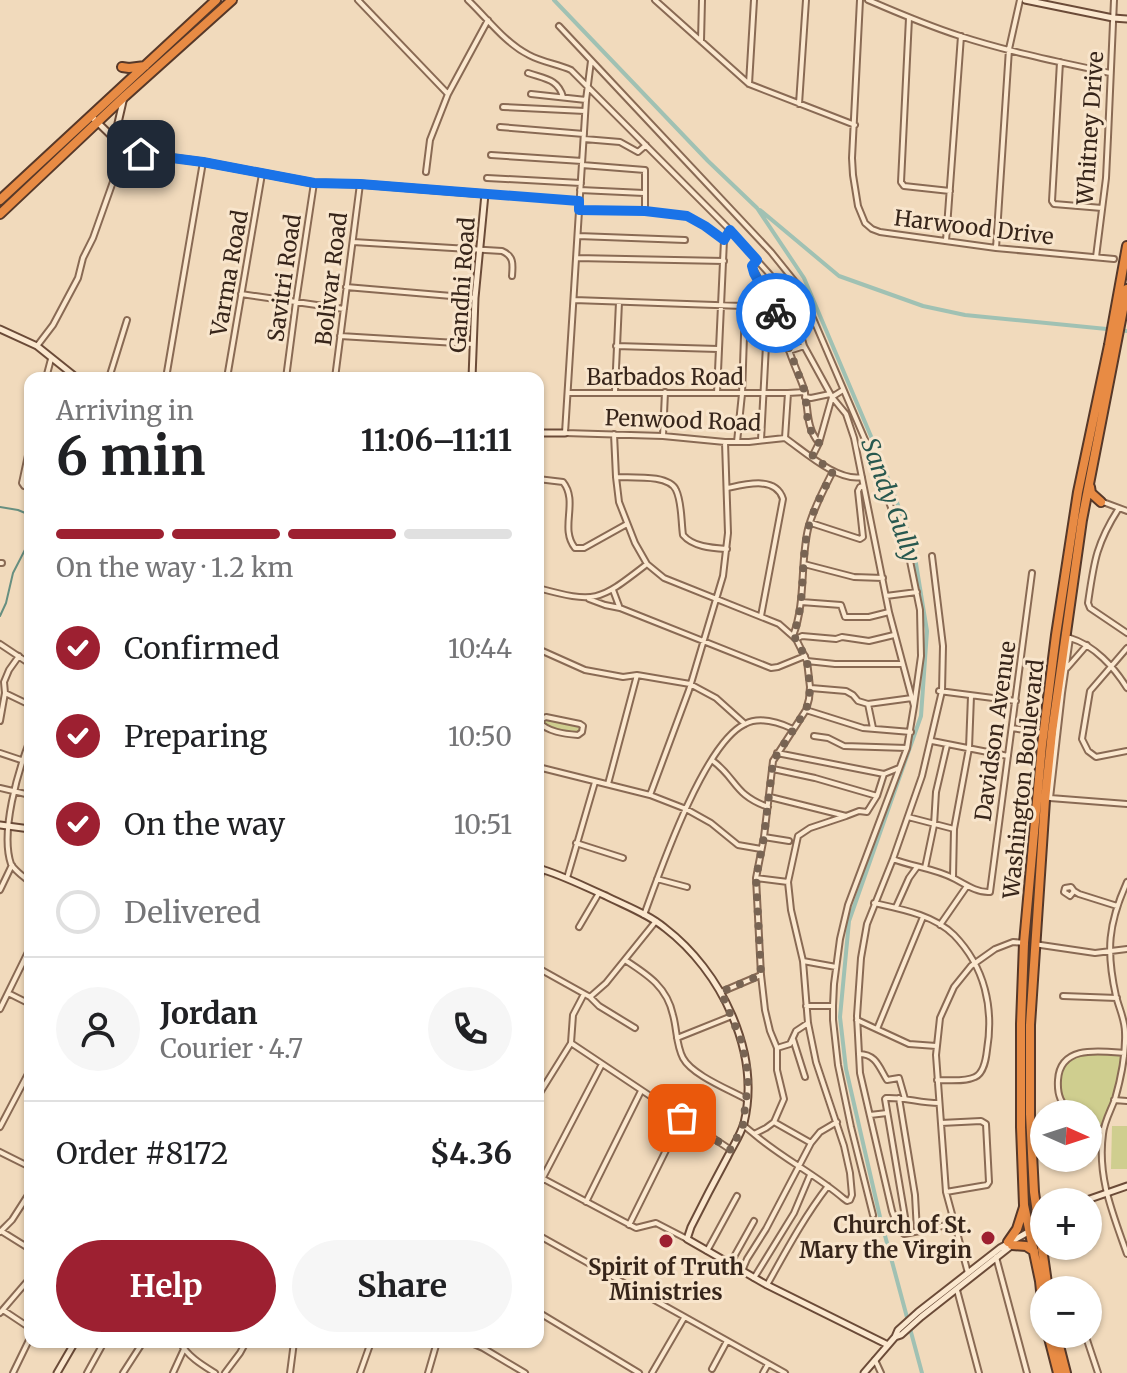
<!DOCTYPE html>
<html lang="en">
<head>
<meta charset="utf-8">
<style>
	:root { --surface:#fff; --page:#f6f6f6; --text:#202124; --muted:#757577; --line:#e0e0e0; --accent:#9d2031 }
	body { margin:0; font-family:Merriweather,serif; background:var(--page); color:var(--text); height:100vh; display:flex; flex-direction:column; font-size:30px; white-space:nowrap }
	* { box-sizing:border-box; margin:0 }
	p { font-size:26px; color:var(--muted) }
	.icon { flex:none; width:44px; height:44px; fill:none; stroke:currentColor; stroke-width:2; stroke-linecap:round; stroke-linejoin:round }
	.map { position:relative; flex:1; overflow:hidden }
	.details { position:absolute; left:24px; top:372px; width:520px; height:976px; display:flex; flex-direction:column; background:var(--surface); border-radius:16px; box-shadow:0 2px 6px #0004 }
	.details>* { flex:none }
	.needle { width:52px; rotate:93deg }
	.tools { position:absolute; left:1030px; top:1100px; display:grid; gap:16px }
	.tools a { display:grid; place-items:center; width:72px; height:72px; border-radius:50%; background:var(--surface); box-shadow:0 2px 6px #0004; font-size:40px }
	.pin { position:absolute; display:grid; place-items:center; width:68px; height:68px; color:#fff; margin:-34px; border-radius:16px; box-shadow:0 4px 12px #0006 }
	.courier { position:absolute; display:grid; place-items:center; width:80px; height:80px; margin:-40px; border:6px solid #1a73e8; border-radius:50%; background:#fff; color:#222; box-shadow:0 2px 10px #0007 }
	.summary em { font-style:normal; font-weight:700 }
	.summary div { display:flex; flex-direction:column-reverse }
	.summary { display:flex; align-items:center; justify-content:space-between; height:136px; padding:0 32px }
	h1 { font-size:52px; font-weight:700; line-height:60px }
	.bar { display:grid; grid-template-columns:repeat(4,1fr); gap:12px 8px; align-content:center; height:96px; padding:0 32px }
	.bar i { height:10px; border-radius:6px; background:var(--line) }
	.bar .active { background:var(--accent) }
	.bar p { grid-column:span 4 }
	.line { display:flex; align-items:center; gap:20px; padding:0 32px; border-top:2px solid var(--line) }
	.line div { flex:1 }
	.round { display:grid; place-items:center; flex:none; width:84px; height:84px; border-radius:42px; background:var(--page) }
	ol { padding:0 32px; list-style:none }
	li { display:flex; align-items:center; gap:24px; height:88px }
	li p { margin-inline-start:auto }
	li .icon { padding:8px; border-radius:50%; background:var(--accent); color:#fff; stroke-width:4 }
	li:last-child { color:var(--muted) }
	li i { width:44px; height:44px; border:4px solid var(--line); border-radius:50% }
	.action { display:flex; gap:16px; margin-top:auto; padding:16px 32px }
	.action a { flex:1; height:92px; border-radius:48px; background:var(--accent); color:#fff; font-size:32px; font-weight:700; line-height:92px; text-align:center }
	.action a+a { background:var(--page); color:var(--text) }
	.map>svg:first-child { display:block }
	.green { fill:#cfce8f }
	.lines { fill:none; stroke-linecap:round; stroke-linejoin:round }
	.stream { stroke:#678f80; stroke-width:2 }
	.canal { stroke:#a0c1b3; stroke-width:4 }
	.street-casing { stroke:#896a54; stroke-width:8 }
	.secondary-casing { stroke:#6b4b38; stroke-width:9 }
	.highway-casing { stroke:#563829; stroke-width:12 }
	.street { stroke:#fbe8cf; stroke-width:4 }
	.secondary { stroke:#fbe8cf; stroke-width:5 }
	.highway { stroke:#e88b44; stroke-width:8 }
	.done { stroke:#786453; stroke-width:8; stroke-dasharray:0 14.4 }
	.route { stroke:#1a73e8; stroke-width:10 }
	.poi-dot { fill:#9d2031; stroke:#f8e5cc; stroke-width:3 }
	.labels { text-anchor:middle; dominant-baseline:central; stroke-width:6; stroke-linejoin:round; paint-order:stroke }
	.street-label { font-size:22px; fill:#37251a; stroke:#f8e5cc }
	.poi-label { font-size:22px; font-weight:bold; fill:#37251a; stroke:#f8e5cc; text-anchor:end }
	.water-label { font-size:24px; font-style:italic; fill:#28584f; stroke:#f8e5cc }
</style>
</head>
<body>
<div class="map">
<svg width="1127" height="1373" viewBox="0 0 1127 1373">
	<rect width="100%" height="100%" fill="#f1dabc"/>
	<path class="green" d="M545 719 580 726V730L576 732 549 728 542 723Z
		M1084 1051 1123 1055 1121 1075 1103 1131 1088 1123V1114H1072L1061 1102 1058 1075 1064 1061Z
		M1112 1126H1127V1169H1111Z"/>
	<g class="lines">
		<path class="stream" d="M0 507 18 510 30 515
			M0 616 6 603 13 573 30 540"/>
		<path class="canal" d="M554 0 708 161 757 208 804 278 881 460 913 545 927 631 921 716 849 921 840 1017 846 1069 880 1217 922 1373
			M760 210 839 276 923 306 965 315 1127 331"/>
		<defs>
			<path id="street" d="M358 0 448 94
				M468 0C487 18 505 43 529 55 542 62 557 64 571 70L730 230 782 288 791 302 804 346 832 397 819 443 812 457
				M655 0 749 84 855 125
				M860 0 852 158 853 175 858 206 865 223 872 229 880 232 996 248 1114 259
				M868 0C898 13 929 26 960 36 1009 52 1060 62 1110 73
				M909 18 901 182 904 186 950 191
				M559 26 771 252 796 283 809 309 872 456 909 556 920 610 921 656 914 706
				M701 41 702 0
				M591 61 586 100 565 433 663 436 725 442H749L785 438C805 452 838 482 862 477
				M1060 62 1052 201 1054 204 1102 208
				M528 73C545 79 558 79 563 97
				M749 84 754 0
				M531 94 586 100
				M799 104 806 0
				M503 107 585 111
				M500 127 584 134
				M584 139 620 142 638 152 646 145
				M491 155 582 161
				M582 165 645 170V211
				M426 172 430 140 448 94 488 20
				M487 178 581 183
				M580 190 644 193
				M485 194 579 201
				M579 210 645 211 687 216 705 226 724 240
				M578 236 685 240
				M946 241 961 36
				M353 242 502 251C514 256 513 264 512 276
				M996 248 1009 49 1020 0
				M1096 257 1106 178 1108 137 1114 0
				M576 258 724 261
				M757 260 752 266 772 305
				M346 287 475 298
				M241 294 344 309
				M574 300 768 307
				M768 307 772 305C780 321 784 337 790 353 794 365 800 377 804 389 809 408 805 426 819 443
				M340 336 473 344
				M37 346 53 325 78 278 83 258 93 238 120 162 128 152
				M616 346 718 349
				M789 351 804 346
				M46 378 51 359
				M109 378 127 320
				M166 378 203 162
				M227 378 262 174
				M286 378 296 302 314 183
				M335 378 360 184
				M615 391 619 302
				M568 393H788L785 438
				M717 393 724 240 730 230
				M788 393 805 392
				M805 397 811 398 830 394
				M614 434 616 477 619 502 635 543 647 564 664 578 779 624 796 639 807 661 810 687 809 699 806 710 773 761 764 837 756 878 761 975 765 1010 770 1031 777 1048V1070L784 1099 774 1122 766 1128 754 1134 743 1125
				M663 436 665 392
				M761 440 768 307
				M737 442 742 394 745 307
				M30 446 22 483 24 486 30 487
				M616 477C631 478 669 474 676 490 682 502 681 521 683 535 693 547 712 548 727 549
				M538 479 563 482C579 502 559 528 575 548H584L627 524
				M728 488C746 484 776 476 783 499L761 616
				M1103 502 1127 511
				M1119 508C1096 544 1094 562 1088 603L1090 608 1127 633
				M811 523 860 539 863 537 858 491 860 487 863 486
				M932 556 943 646 942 691 922 776 893 859 867 924 861 958 857 1016 860 1073 892 1211 899 1230 904 1234 936 1228 954 1222
				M0 563H2
				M804 564 854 577 883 578
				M29 585 28 591 30 595
				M538 588C597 604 599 601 647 564
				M613 590 619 606
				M886 596 917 592
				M589 599 605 605 620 608 771 668 778 667 805 656
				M801 602 841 605 845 617H869L889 612 854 438 846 414 832 397 843 390
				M793 636C806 602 800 564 808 529 813 509 824 489 833 471
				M1070 638C1094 645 1114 667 1127 688
				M796 639 802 636 836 639 842 637 869 641 894 635
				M0 644 30 664
				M1127 648 1090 691 1082 739 1088 751 1096 757 1127 751
				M538 649 585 670 623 677 637 675 690 684 716 698 745 724
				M807 661 835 664H902
				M1067 668 1087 645
				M811 688 846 691 853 695 858 701 868 704 912 698
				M939 691 1016 701
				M5 693 30 705
				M868 704 873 728
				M806 710 863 728 911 732
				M546 717 580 724 583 726 582 732 578 735C565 734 547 732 538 721Z
				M0 721 5 693 4 682 9 670 19 656
				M1012 728 1043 733
				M814 736 828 738 844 746 907 748
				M30 740C18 771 0 832 11 864 15 871 24 877 30 882
				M932 741 1008 756
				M0 753 30 763
				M777 753 884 774 899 768
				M713 761C737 779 734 795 768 807
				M538 767 650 795 686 809 711 823 738 845 761 849
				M773 769 815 778 877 796
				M608 784 637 675
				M0 788 30 795
				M650 795 689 690 723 576 728 533 725 442
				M770 797 846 816 859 811 867 812 877 796 884 774
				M1050 798 1062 693 1070 638
				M1050 798 1127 804
				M908 817 954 829
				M764 837 789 841
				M576 843 623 858
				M893 859C913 867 935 868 955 879 966 885 978 893 990 892L1032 573
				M925 868 934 825 936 792 947 745
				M953 877 954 829 969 748 971 696
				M567 878 595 782
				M756 878 788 882
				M657 879 687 887
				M1127 882C1108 924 1106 951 1116 996 1119 1008 1125 1020 1125 1032 1126 1054 1121 1078 1115 1099 1111 1110 1104 1122 1103 1134 1097 1177 1113 1214 1127 1254
				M538 886 542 869
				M0 890 12 865
				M1074 891 1070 896 1064 892 1065 888 1071 887 1074 891 1079 894 1117 906
				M874 903C901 909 934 915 954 935 985 967 994 1008 987 1050 986 1059 984 1073 975 1077 965 1082 948 1080 937 1080
				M896 907 909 878 917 867
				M644 915C660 871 704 743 745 724 760 716 778 722 793 729
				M940 925 967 886
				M579 927 599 893
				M1034 944 1095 953 1127 949
				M625 960C648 975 667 987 673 1015 677 1029 676 1045 683 1058 692 1075 730 1090 746 1099
				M803 961 836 967
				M538 968 590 997 606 983 656 921
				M721 992 761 975
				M8 993 30 1004
				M1063 996 1117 998
				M590 997 599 1006 635 1028
				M806 1006H833
				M0 1009 30 948
				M857 1020 909 1044 936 1046
				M877 1029 923 917
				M677 1038 732 1016
				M793 1039 805 1077
				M571 1043 731 1150
				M777 1048 790 1044 796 1031 808 1023
				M859 1054C876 1054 879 1067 887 1080L899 1078 905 1099
				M538 1096 571 1043 573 1015 584 994
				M899 1098 915 1195 917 1231
				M1114 1100 1127 1101
				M1072 1114C1061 1103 1057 1096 1058 1080 1060 1045 1099 1051 1124 1053
				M870 1115 887 1113
				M774 1122 811 1143 820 1132 837 1122
				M941 1123 981 1121 986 1124 989 1182 987 1185 946 1192
				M1088 1123 1103 1131
				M0 1127 30 1070
				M754 1134C782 1158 815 1174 843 1198L847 1201 850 1200 852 1195 850 1173 844 1146 816 1062 808 1023 803 961 791 910 788 882 798 836 810 828 846 816
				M0 1152 30 1167
				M538 1176 636 1228 656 1223 687 1239
				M538 1187 602 1064
				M586 1202 641 1091
				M873 1215 851 1127 838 1065 833 1020V1006L834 984 840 939 848 905 907 748 914 706 889 612
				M629 1225 682 1118
				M1 1231 30 1249
				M0 1232 12 1220 30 1192
				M910 1232 906 1223 885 1099 886 1098C905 1097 919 1103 939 1103
				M538 1235 785 1373
				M707 1251 737 1196
				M996 1257 1027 1373
				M730 1264 754 1221
				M742 1271 747 1259 766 1229 811 1143
				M968 1273 946 1192 936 1055 940 1018 954 987 971 966 995 949 1013 942 1026 943
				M754 1278 794 1213 810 1175
				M767 1285C786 1251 804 1217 828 1186
				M957 1290 979 1373
				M1088 1297 1091 1296
				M3 1310 30 1328
				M538 1312 639 1373
				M0 1313 30 1278
				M1085 1334 1098 1373
				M180 1342C187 1356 202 1365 215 1373
				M469 1342 483 1348 525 1373
				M875 1360 881 1373
				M712 1369 727 1341
				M13 1373 30 1338
				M87 1373 104 1342
				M123 1373 143 1342
				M173 1373 184 1349
				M225 1373 240 1353 246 1342
				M290 1373 294 1342
				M360 1373 371 1342
				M428 1373 437 1342
				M652 1373 684 1318
				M763 1373 768 1364"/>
			<path id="secondary" d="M1025 0 1113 18 1127 19
				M91 116 128 152 203 162 314 183 360 184 485 194 475 298 472 378
				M118 143V123L124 97
				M0 329 37 346 77 378
				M538 433H565
				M0 825 30 829
				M538 868C562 875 583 886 606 896 626 906 648 914 665 928 721 971 761 1052 744 1123 741 1134 733 1146 728 1156 715 1180 703 1203 691 1227L687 1239 767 1285 888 1345
				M1081 1202 1127 1186
				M895 1337 901 1335 921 1317 1011 1246
				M57 1373 75 1342
				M864 1373 895 1337 898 1330 918 1312 1000 1248 1030 1231"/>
			<path id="highway" d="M122 67 129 68 145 66
				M0 200 216 0
				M0 214 125 96 232 0
				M1090 487 1091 493 1101 502
				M1008 1242 1017 1229 1024 1207
				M1012 1245 1026 1246 1034 1251
				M1048 1290 1034 1192 1030 1114V1025L1045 800 1052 732 1082 520 1127 289
				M1044 1320 1040 1281 1024 1205 1021 1127V1024L1024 943 1042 745 1056 635 1078 492 1109 345 1127 246
				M1048 1334 1058 1373
				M1056 1334 1066 1373"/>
		</defs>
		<use href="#street" class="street-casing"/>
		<use href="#secondary" class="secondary-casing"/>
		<use href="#highway" class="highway-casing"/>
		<use href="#street" class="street"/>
		<use href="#secondary" class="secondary"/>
		<use href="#highway" class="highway"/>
	</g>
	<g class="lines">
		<path class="done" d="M682 1118 731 1150 743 1125 748 1083 747 1068 741 1040 721 992 761 975 756 878 764 837 773 761 806 710 809 699 810 687 807 661 796 639 793 636C806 602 800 564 808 529 813 509 824 490 833 471L812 457 819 443 813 435 808 424 805 392 776 313"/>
		<path class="route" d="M141 154 203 162 314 183 360 184 579 201V210L645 211 687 216 705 226 724 240 730 230 757 260 752 266 754 273 776 313"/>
	</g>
	<g class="poi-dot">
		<circle cx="988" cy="1238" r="8"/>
		<circle cx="666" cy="1241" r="8"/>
	</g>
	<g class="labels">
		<g class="street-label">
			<text transform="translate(1090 128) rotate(-86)">Whitney Drive</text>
			<text transform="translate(974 227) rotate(7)">Harwood Drive</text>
			<text transform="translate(229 273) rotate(-80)">Varma Road</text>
			<text transform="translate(284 278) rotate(-82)">Savitri Road</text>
			<text transform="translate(331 279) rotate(-83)">Bolivar Road</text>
			<text transform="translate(462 285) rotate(-86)">Gandhi Road</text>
			<text x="665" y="377">Barbados Road</text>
			<text transform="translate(683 420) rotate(2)">Penwood Road</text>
			<text transform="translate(995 731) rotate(-82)">Davidson Avenue</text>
			<text transform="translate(1023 779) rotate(-84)">Washington Boulevard</text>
		</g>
		<g class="poi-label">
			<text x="972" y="1225">Church of St.<tspan x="972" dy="25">Mary the Virgin</tspan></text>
			<text x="666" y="1267" text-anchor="middle">Spirit of Truth<tspan x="666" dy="25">Ministries</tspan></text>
		</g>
		<g class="water-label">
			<text transform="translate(891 500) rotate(70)">Sandy Gully</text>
		</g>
	</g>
</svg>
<div class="tools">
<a><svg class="needle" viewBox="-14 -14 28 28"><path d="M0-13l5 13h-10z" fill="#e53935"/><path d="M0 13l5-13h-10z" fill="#757577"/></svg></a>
<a>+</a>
<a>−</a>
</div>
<div class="pin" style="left:682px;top:1118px;background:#ea580c"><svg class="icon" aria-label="bag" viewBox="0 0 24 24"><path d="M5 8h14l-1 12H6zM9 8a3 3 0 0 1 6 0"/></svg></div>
<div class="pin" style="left:141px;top:154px;background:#1f2937"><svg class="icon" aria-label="home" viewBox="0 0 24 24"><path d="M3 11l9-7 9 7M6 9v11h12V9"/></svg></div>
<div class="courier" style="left:776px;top:313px"><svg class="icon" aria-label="bike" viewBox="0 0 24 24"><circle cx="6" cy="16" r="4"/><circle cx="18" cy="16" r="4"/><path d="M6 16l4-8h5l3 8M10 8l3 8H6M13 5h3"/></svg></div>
<section class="details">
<div class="summary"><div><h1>6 min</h1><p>Arriving in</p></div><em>11:06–11:11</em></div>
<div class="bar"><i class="active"></i><i class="active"></i><i class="active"></i><i></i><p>On the way · 1.2 km</p></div>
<ol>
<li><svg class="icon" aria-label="check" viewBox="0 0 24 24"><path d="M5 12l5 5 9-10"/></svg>Confirmed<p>10:44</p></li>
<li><svg class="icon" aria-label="check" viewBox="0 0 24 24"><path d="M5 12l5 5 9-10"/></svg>Preparing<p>10:50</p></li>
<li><svg class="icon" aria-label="check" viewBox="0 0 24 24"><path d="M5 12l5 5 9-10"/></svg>On the way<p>10:51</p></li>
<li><i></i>Delivered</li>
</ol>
<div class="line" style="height:144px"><a class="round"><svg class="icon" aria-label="person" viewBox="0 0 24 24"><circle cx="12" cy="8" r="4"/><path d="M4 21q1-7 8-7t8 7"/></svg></a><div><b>Jordan</b><p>Courier · 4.7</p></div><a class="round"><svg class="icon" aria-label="phone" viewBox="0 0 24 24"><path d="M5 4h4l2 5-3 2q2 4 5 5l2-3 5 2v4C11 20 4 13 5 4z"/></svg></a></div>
<div class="line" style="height:104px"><div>Order #8172</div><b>$4.36</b></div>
<div class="action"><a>Help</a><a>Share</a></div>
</section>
</div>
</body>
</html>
